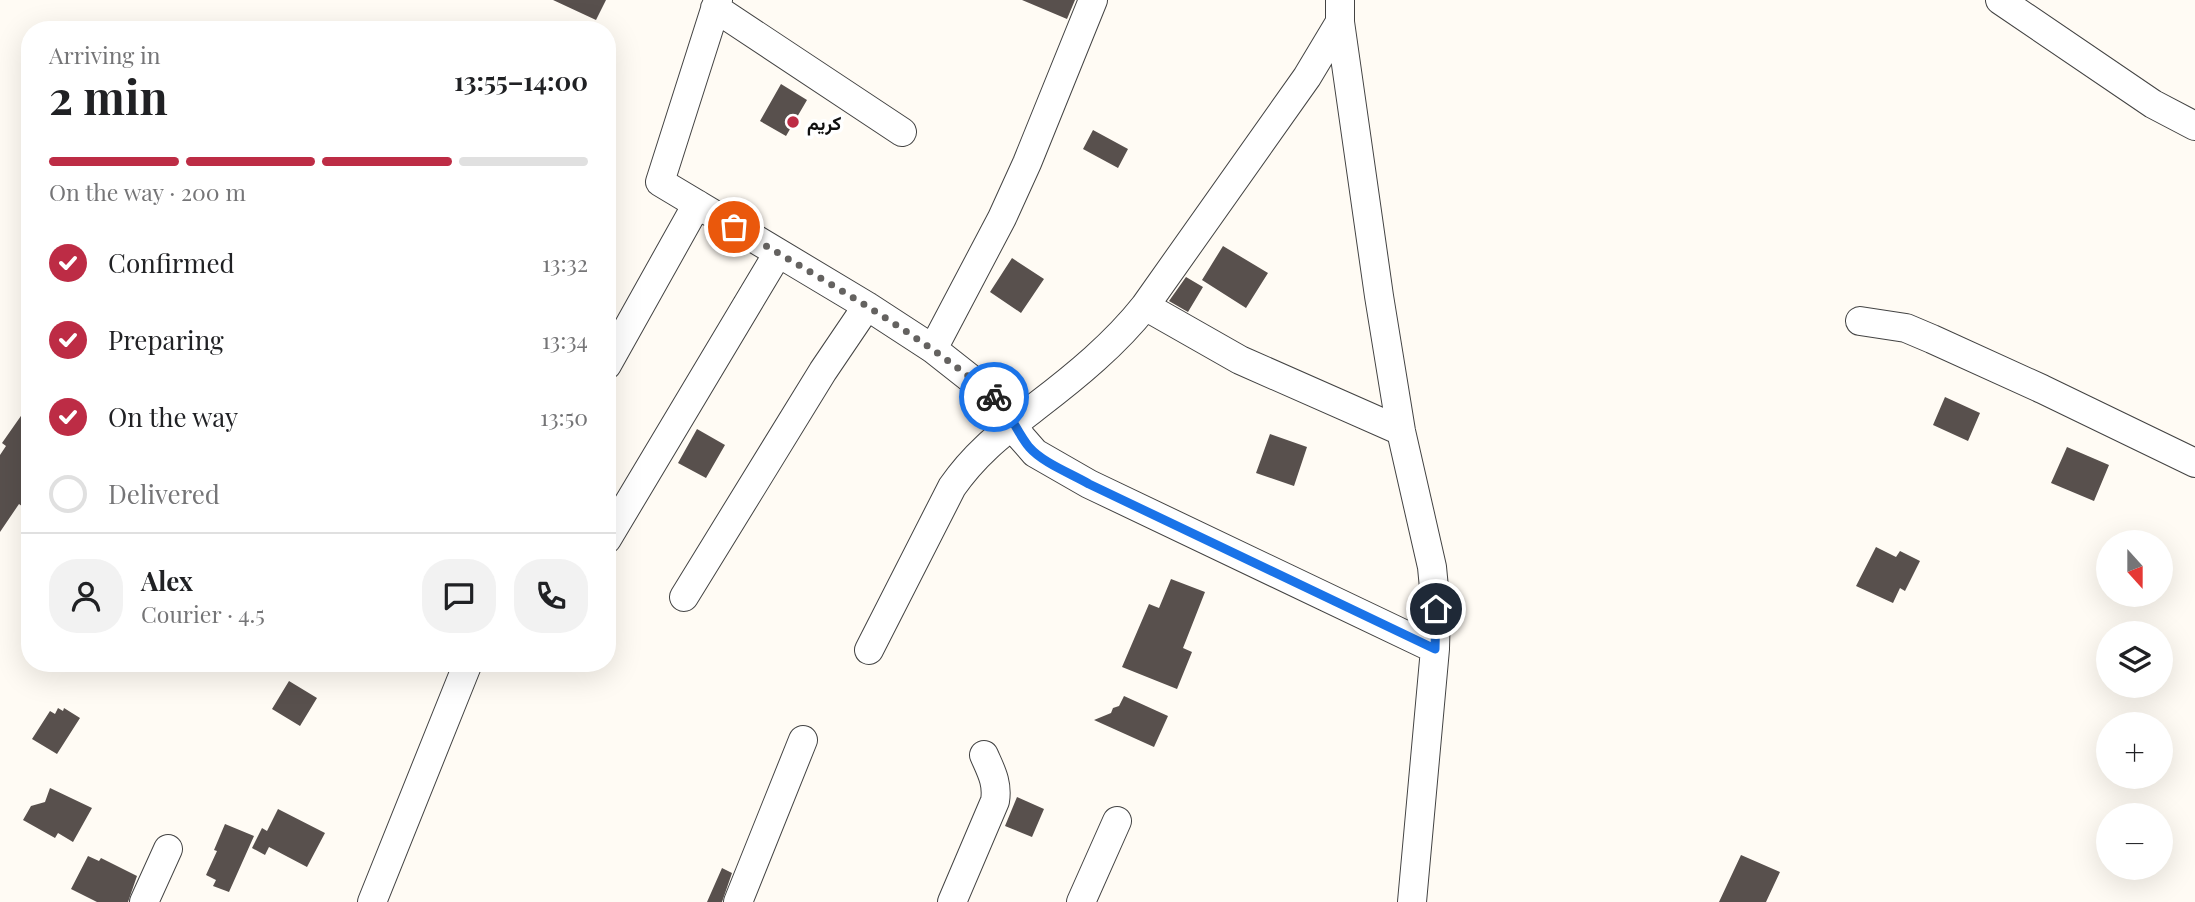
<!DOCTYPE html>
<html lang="en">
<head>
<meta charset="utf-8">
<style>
	:root { --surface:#fff; --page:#f2f2f2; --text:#202124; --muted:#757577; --line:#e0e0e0; --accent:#bd2c45 }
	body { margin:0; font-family:"Playfair Display",Vazirmatn,serif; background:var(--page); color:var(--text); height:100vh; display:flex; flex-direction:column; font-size:26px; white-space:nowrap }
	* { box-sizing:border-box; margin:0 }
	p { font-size:23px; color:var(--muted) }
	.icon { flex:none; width:38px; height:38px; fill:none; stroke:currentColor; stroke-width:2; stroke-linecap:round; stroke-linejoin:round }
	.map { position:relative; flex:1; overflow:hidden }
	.drawer { position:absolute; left:21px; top:21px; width:595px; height:651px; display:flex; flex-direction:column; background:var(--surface); border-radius:28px; box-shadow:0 7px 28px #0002 }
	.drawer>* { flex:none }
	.needle { width:46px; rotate:159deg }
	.buttons { position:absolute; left:2096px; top:530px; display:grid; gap:14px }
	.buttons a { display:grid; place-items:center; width:77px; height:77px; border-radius:50%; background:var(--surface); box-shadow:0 7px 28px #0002; font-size:35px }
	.pin { position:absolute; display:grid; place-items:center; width:60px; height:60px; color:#fff; margin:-30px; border:4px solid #fff; border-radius:50%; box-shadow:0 2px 7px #0007 }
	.courier { position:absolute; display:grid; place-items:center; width:70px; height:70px; margin:-35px; border:5px solid #1a73e8; border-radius:50%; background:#fff; color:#222; box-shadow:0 2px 9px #0007 }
	.head em { font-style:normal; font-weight:700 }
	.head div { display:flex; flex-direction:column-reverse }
	.head { display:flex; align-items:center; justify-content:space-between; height:119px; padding:0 28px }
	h1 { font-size:46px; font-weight:700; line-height:52px }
	.bar { display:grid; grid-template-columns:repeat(4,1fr); gap:10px 7px; align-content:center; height:84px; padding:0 28px }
	.bar i { height:9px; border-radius:5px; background:var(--line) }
	.bar .current { background:var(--accent) }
	.bar p { grid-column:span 4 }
	.line { display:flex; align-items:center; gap:18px; padding:0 28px; border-top:2px solid var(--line) }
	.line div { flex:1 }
	.round { display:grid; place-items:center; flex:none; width:74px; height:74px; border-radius:28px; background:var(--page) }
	ol { padding:0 28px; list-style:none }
	li { display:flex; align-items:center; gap:21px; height:77px }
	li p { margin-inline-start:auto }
	li .icon { padding:7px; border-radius:50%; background:var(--accent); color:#fff; stroke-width:4 }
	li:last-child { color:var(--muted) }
	li i { width:38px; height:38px; border:4px solid var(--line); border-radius:50% }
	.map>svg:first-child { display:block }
	.building { fill:#58504d }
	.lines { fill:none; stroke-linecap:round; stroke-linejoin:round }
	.minor-casing { stroke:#434343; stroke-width:30 }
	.minor { stroke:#fff; stroke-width:28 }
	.done { stroke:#646260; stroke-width:7; stroke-dasharray:0 12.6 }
	.route { stroke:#1a73e8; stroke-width:9 }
	.poi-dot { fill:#bd2c45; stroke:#fff; stroke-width:2.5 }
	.labels { text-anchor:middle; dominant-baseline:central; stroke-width:7; stroke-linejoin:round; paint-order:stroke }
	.poi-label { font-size:19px; font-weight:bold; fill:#101010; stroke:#fff; text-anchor:start }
</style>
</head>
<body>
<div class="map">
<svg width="2195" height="902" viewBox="0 0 2195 902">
	<rect width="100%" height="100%" fill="#fffbf4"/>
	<path class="building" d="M553 0H606L596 20Z
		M1022 0H1075L1067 19Z
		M781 84 807 100 786 136 760 121Z
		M1093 130 1128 149 1118 168 1083 149Z
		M1223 246 1268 273 1246 308 1202 280Z
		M1012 258 1044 279 1021 313 990 292Z
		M1186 277 1203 287 1188 312 1169 301Z
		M1945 397 1980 413 1968 441 1933 425Z
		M30 403V512L19 504 0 532V455L6 446 2 443Z
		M697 429 725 445 706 478 678 463Z
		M1270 434 1307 447 1294 486 1256 473Z
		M2067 447 2109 465 2094 501 2051 483Z
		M1876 547 1896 557 1900 551 1920 561 1905 591 1900 588 1893 603 1856 586Z
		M1171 579 1205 592 1183 648 1192 652 1177 689 1122 667 1149 604 1159 608Z
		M289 681 317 698 300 726 272 709Z
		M1124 696 1168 716 1154 747 1094 720 1111 713 1113 708 1119 706Z
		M58 708 63 711 64 708 80 718 57 754 32 739 50 711 55 714Z
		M50 788 92 808 73 842 58 833 55 838 23 820 31 806 45 802Z
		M1017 797 1044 809 1032 837 1005 826Z
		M278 809 325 833 307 867 269 847 265 855 252 848 262 828 267 831Z
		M225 824 254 836 229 892 213 886 216 880 206 875 217 851 214 850Z
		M1741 855 1780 872 1766 902H1719Z
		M88 856 99 861 101 858 137 876 128 902H97L71 889Z
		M722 868 732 873 722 902H707Z"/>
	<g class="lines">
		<defs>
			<path id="minor" d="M718 0 660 182 867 306 933 349 999 401 1008 412 1021 437 1035 453 1089 484 1435 649
				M1340 0V22L1379 296 1401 431 1432 567 1436 609 1435 649 1412 902
				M2000 0 2153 104 2195 126
				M715 8 902 132
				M1145 306 1307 77 1340 22
				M1860 321 1906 328 1932 339 2042 389 2195 463
				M933 349 1002 218 1027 163 1093 0
				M607 365 697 204
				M607 539 778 253
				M684 597 823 371 867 306
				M869 650 952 487C977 451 1004 432 1038 405 1076 376 1115 344 1145 306L1240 360 1401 431
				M144 902 168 849
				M372 902 468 663
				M738 902 803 740
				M952 902 995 801C998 783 991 771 984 755
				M1081 902 1117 821"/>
		</defs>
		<use href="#minor" class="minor-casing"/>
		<use href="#minor" class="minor"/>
	</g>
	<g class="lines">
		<path class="done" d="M734 227C823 280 915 330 994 397"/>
		<path class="route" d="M994 397C1010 411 1016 431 1029 447 1043 463 1070 473 1089 484L1435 649 1436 609"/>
	</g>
	<circle class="poi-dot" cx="793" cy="122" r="7"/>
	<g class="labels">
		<g class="poi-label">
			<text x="807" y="122">كريم</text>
		</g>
	</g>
</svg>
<div class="buttons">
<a><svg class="needle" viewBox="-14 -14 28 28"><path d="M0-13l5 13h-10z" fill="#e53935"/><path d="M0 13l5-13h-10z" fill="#757577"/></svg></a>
<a><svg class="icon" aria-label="layers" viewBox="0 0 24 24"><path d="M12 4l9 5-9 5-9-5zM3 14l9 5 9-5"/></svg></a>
<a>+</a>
<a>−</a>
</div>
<div class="pin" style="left:734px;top:227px;background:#ea580c"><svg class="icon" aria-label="bag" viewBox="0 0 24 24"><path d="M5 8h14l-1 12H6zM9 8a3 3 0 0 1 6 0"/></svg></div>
<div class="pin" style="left:1436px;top:609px;background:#1f2937"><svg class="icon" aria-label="home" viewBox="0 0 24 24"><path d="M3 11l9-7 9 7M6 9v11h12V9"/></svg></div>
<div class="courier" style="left:994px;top:397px"><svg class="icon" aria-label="bike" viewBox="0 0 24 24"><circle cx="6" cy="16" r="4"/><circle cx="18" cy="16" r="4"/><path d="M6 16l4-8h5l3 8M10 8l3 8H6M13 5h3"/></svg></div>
<section class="drawer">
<div class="head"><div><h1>2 min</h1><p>Arriving in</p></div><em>13:55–14:00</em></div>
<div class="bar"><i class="current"></i><i class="current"></i><i class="current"></i><i></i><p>On the way · 200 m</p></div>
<ol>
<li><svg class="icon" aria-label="check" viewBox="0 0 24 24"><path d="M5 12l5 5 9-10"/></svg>Confirmed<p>13:32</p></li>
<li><svg class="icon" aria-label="check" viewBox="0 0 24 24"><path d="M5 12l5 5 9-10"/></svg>Preparing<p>13:34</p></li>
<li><svg class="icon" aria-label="check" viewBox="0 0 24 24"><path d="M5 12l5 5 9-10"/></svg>On the way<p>13:50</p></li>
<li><i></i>Delivered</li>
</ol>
<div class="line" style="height:126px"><a class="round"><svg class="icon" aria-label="person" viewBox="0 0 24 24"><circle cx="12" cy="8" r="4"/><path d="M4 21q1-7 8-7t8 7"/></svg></a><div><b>Alex</b><p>Courier · 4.5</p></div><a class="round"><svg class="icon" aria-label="chat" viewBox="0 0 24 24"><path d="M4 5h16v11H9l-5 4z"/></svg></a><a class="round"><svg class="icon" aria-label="phone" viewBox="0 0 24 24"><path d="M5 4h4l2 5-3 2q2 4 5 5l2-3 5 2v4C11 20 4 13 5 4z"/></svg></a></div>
</section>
</div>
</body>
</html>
